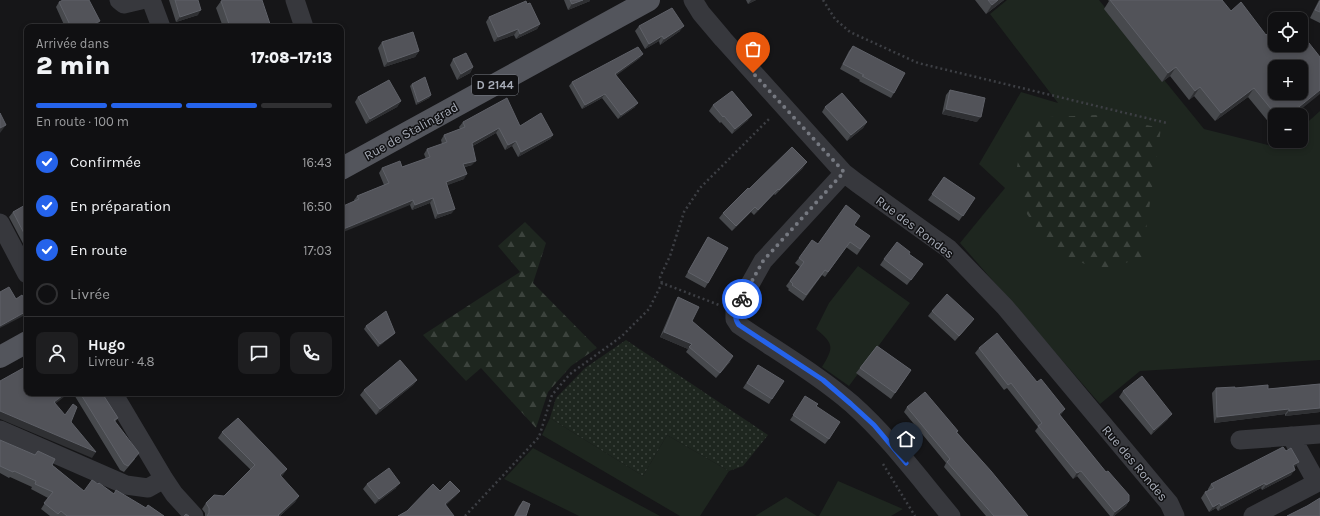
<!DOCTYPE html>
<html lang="fr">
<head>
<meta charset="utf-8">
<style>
	:root { --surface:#101012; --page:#1e1e20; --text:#f1f3f6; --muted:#9c9d9f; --line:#303032; --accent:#2563eb }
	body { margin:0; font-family:Karla,sans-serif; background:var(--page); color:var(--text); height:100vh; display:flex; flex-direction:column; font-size:15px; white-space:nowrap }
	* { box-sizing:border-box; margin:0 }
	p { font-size:13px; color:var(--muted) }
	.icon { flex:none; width:22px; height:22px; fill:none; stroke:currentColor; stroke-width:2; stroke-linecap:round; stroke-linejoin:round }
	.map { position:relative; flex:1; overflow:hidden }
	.sheet { position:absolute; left:24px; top:24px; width:320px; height:372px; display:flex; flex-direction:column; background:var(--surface); border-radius:8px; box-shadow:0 2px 6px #0003,0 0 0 1px var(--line) }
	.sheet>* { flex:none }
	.buttons { position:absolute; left:1268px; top:12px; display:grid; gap:8px }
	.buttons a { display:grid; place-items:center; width:40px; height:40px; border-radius:8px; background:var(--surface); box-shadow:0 2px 6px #0003,0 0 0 1px var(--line); font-size:20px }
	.pin { position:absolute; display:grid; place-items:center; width:34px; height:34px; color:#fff; margin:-41px -17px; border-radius:50% 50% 50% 0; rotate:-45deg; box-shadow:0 0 4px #0007 }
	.pin .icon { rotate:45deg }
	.courier { position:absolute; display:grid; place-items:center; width:40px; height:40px; margin:-20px; border:3px solid #2563eb; border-radius:50%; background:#fff; color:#222; box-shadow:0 1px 5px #0007 }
	.headline em { font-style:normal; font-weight:800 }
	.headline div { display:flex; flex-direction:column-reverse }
	.headline { display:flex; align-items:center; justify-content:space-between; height:68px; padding:0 12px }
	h1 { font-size:26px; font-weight:800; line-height:30px }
	.bar { display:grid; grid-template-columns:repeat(4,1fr); gap:6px 4px; align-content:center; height:48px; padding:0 12px }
	.bar i { height:5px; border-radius:3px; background:var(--line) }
	.bar .selected { background:var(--accent) }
	.bar p { grid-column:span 4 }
	.line { display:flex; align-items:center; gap:10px; padding:0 12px; border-top:1px solid var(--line) }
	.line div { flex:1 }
	.round { display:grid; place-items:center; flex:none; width:42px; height:42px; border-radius:8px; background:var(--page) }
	ol { padding:0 12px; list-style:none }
	li { display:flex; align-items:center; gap:12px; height:44px }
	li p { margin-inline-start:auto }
	li .icon { padding:4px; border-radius:50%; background:var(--accent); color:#fff; stroke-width:4 }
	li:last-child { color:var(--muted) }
	li i { width:22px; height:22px; border:2px solid var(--line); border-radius:50% }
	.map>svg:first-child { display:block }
	.grass { fill:#1e261f }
	.forest { fill:url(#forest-firs) }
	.garden { fill:url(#garden-dots) }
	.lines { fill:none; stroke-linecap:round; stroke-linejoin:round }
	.path { stroke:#3d3f44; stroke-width:2.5; stroke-dasharray:2 3; stroke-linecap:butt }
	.minor { stroke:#37383d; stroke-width:19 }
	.primary { stroke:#53555c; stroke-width:22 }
	.wall { fill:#47494d }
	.shaded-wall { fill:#2f3033 }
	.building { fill:#525359; stroke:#5f6168; fill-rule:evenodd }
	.done { stroke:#757880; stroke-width:4; stroke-dasharray:0 7.2 }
	.route { stroke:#2563eb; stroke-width:5 }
	.labels { text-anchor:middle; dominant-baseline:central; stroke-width:3; stroke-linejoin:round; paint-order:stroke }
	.shield { fill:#111113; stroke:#7b7e86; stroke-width:1 }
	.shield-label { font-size:12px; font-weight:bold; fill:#a8adb8 }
	.street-label { font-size:13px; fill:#a8adb8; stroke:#111113 }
</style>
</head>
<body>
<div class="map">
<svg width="1320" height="516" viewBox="0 0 1320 516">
	<defs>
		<pattern id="forest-firs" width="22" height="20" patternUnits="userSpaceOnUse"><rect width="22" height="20" fill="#1e261f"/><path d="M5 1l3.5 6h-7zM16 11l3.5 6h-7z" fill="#3c433d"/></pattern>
		<pattern id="garden-dots" width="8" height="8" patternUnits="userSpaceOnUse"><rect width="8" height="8" fill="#1e261f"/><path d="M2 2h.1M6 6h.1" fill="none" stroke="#3c433d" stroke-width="1.8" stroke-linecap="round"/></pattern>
	</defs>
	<rect width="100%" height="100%" fill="#161618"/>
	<path class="grass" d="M1007 0H1099L1204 129 1280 148 1288 141H1301V128L1320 111V360L1140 371 1100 404 960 243 1005 188 979 164 1021 92 1058 103 990 14Z
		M858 266 910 303 849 386 822 367C834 347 834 344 816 329L829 303Z
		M550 418 643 476 667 435 729 471 700 516H680L542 435Z
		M533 448 660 516H579L504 479Z
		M838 481 903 509 891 516H819Z
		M786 497 817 516H754H755Z"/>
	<path class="forest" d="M1097 115 1161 128 1142 257 1103 271 1052 251 1027 214 1017 167 1026 118Z
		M525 222 546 243 533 283 597 348 571 366 548 392 536 428 481 368 466 381 423 335 520 272 498 246Z"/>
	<path class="garden" d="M626 340 768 435 743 466 729 471 667 435 643 476 550 418 556 398 585 368Z"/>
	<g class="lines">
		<path class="path" d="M823 0 835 19 850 32 918 63 1167 123
			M662 283 660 277 670 256 684 212 700 188 771 117
			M883 464 915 516
			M465 516 539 437 552 395 570 374 622 336 649 309 662 283 719 305"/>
		<path class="minor" d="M119 0 124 4 141 0
			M151 0 161 27
			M295 0 304 27
			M693 0 701 13 723 39 844 173 857 183 949 249 1005 307 1169 503 1175 516
			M844 173 763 261 735 311V319L739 325C777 351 817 374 852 404 889 437 919 478 951 516
			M0 223 27 274
			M113 393 164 479 174 494 194 516
			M0 430 126 485 148 488 164 479
			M1291 436 1317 483
			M1240 440 1320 434
			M1253 516 1320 481"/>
		<path class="primary" d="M341 169 649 0
			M0 357 27 342"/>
	</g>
	<path class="wall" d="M169 0H198V15L176 22Z
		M564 0H590V1L568 10Z
		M746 0H756L748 4Z
		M975 0H1004L986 14Z
		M1108 0H1222L1294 115H1275V130L1248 97 1215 121 1194 96 1189 100 1170 76 1162 82 1104 9 1109 1Z
		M1319 0H1320V23L1310 18Z
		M221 1 271 27H223L216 8Z
		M59 2 96 27H65L56 7Z
		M527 4 540 24 537 29 516 39 514 35 494 42 486 22 489 17Z
		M639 26 680 31 660 45 659 41 645 49 635 31Z
		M382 42 419 51 415 57 384 67 378 48Z
		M853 46 894 93 891 98 859 81 860 80 840 69 849 51Z
		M640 58 616 75 635 107 618 119 602 98 582 109 569 86 572 82Z
		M453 59 473 67 470 73 457 80 450 65Z
		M412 84 431 95 429 98 416 105 410 86Z
		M950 90 977 122 942 114 946 95Z
		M358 97 401 101 397 107 366 124 355 102Z
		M713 105 748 120 732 134 721 122 720 123 709 111Z
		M825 107 867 122 863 128 847 141 822 112Z
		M463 122 520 126 553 135 550 139 518 157 512 146 505 150 496 133 473 146 472 165 465 167 464 179 447 185 452 213 435 219 430 203 412 210 410 205 354 201V200L357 196 384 185 379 173 382 168 402 167 426 159 424 154 427 149 442 144 441 140 444 135 460 129 459 127Z
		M803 168 775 195 774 194 754 215 751 212 732 231 719 218 723 213 749 189Z
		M944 177 975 198 959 221 928 200Z
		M27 204V251L9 217 13 212Z
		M854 225 870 236 857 255 846 247 825 277 822 275 803 301 788 290 789 289 786 286 800 267 795 263 799 258 818 244Z
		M708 237V283L705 288 685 277Z
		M909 254 923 264 907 285 880 265 884 259Z
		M678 297 692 321 730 362 716 378 686 352 688 349 660 337 675 302Z
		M932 311 974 319 970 324 955 341 928 316Z
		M366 326 395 333 393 335 378 347 364 329Z
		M877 346 911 370 891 399 856 373Z
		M979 348 1037 382 1065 409 1060 415 1129 501 1126 506 1114 516H1110L1077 476 1073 479 1035 431 1038 427 1007 388 1004 390 975 353Z
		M758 365 772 399 769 404 743 388Z
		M417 380 413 385 376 415 360 395 364 390Z
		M1320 384V412L1285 416V414L1214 423 1212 393 1216 388H1235L1268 389Z
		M1123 391 1168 419 1151 435 1119 397Z
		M73 393H102L118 418 115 422 135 459 124 472 120 470Z
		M802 402 816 406 829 439 825 444 790 420Z
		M907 407 958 431 957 432 1028 516H986L944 467 946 463 904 412Z
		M222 432 287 469 281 477 299 496 295 502 280 516H205V513L202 509 206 503 224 496 251 470 218 438Z
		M0 440 52 465 84 491 98 484 114 494 146 508 148 505 164 516H50L41 509 48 498 31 489 32 487 10 477 9 478 0 473Z
		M1295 467 1294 468 1291 475 1262 490 1261 488 1218 511 1216 508 1209 512 1201 498 1205 492 1208 491V489L1211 484Z
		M367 484 396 488 375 504 363 489Z
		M523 501 526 516H514L519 506Z"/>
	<path class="shaded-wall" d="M583 0H590V1L568 10 572 4Z
		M751 0H756L748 4Z
		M998 0H1004L986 14 992 5Z
		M201 10 198 15 176 22 180 17Z
		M100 21 96 27H88Z
		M540 24 537 29 516 39 520 34Z
		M684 26 680 31 660 45 664 39Z
		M518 29 514 35 494 42 498 37Z
		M662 36 659 41 645 49 649 44Z
		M419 51 415 57 384 67 388 62Z
		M643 54 640 58 613 78 615 74Z
		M473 67 470 73 457 80 461 74Z
		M1176 67 1170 76 1162 82 1168 73Z
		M1200 87 1194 96 1189 100 1195 91Z
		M1254 88 1248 97 1215 121 1221 113Z
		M1320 90V94L1294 115H1289Z
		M605 94 602 98 582 109 585 105Z
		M431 95 429 98 416 105 418 102Z
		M401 101 397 107 366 124 370 119Z
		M638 103 635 107 618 119 621 115Z
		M946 109 981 117 977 122 942 114Z
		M752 115 748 120 732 134 735 129Z
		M867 122 863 128 847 141 851 135Z
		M6 125 0 133V128Z
		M499 128 496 133 469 148 472 143Z
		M553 135 550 139 518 157 521 152Z
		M516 141 512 146 505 150 508 145Z
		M476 161 472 165 460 168 463 164Z
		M807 162 803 168 775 195 779 190Z
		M467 174 464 179 443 187 446 182Z
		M778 189 774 194 754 215 758 210Z
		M433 198 430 203 412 210 415 205Z
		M413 200 410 205 341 233V230Z
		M755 207 751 212 732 231 736 226Z
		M455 209 452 213 435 219 438 214Z
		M27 311V314L0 328V326Z
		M664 332 692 344 688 349 660 337Z
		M395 333 393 335 378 347 380 344Z
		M733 356 730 362 716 378 720 373Z
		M417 380 413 385 376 415 380 409Z
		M66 393H69L50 408 54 402Z
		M1320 408V412L1285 416 1289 411Z
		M1065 409 1061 415 1055 419 1059 414Z
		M1289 409 1285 414 1214 423 1217 417Z
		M0 411 96 452 92 458 0 419Z
		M1172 414 1168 419 1151 435 1154 430Z
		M1299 462 1295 467 1289 470 1293 465Z
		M287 469 283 475 276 481 280 475Z
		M1295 470 1291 475 1262 490 1266 485Z
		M1081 471 1077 476 1073 479 1077 473Z
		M400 483 396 488 375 504 379 499Z
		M1265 483 1261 488 1218 511 1221 506Z
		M460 491 456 496 442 509 445 504Z
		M299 496 295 502 280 516H278Z
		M1129 501 1126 506 1114 516H1113L1115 512Z
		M1220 503 1216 508 1209 512 1213 507Z"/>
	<path class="building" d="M63 0H89L100 21 88 27H71L59 2Z
		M175 0H198L201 10 180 17Z
		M223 0H262L271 27H230L221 1Z
		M570 0H583L572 4Z
		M988 0H998L992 5Z
		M1110 0H1222L1231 11 1241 2 1266 35 1273 29 1275 33V45H1284L1289 51 1297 45H1301V42L1305 38 1320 57V90L1289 115H1276L1254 88 1221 113 1200 87 1195 91 1176 67 1168 73ZM1275 67H1301V93H1275Z
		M526 1 527 4 530 3 540 24 520 34 518 29 498 37 489 17Z
		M1320 1V12L1315 10Z
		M672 8 684 26 664 39 662 36 649 44 639 26Z
		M413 32 419 51 388 62 382 42Z
		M853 46 905 73 894 93 862 76 864 75 843 64Z
		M638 47 643 54 615 74 638 103 621 115 605 94 585 105 572 82Z
		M466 53 473 67 461 74 453 59Z
		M425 77 431 95 418 102 412 84Z
		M389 80 401 101 370 119 358 97Z
		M950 90 985 98 981 117 946 109Z
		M732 91 752 115 735 129 724 116 723 117 713 105Z
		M842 93 867 122 851 135 825 107Z
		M507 98 520 126 541 113 553 135 521 152 516 141 508 145 499 128 472 143 476 161 463 164 467 174 446 182 455 209 438 214 433 198 415 205 413 200 341 230V207L359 199 357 196 389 183 382 168 400 161 402 167 430 157 427 149 447 142 444 135 465 127 463 122Z
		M0 113 6 125 0 128Z
		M792 147 807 162 779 190 778 189 758 210 755 207 736 226 723 213 748 188 749 189Z
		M944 177 975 198 963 216 932 194Z
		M27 204V239L13 212Z
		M846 205 860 216 854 225 870 236 860 249 850 242 828 272 825 270 806 295 792 285 793 284 790 281 804 262 799 258 812 240 818 244Z
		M708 237 728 248 708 283 688 272Z
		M897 242 910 252 909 254 923 264 911 280 884 259Z
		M9 287 16 299 22 295 27 304V311L0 326V292Z
		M947 294 974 319 959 336 932 311Z
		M678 297 699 307 692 321 733 356 720 373 689 347 692 344 664 332Z
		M386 311 395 333 380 344 366 326Z
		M997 333 1037 382 1041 379 1065 409 1059 414 1106 472 1108 471 1129 495V501L1115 512 1081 471 1077 473 1038 426 1042 423 1011 383 1008 385 979 348Z
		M877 346 911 370 895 393 860 368Z
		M400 360 417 380 380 409 364 390Z
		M758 365 784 381 772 399 747 383Z
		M27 366V393H66L54 402 65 415 73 404 77 407 71 422 96 452 0 411V381Z
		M1142 376 1172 414 1154 430 1123 391Z
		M1320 384V408L1289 411V409L1217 417 1216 388 1235 387V388L1268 385V389Z
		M925 392 958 431 956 432 991 471 1028 516H994L947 462 950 459 907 407Z
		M80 393H102L118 418 114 420 139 453 128 466 124 464Z
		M805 396 818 404 816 406 840 422 829 439 793 415Z
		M238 418 287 469 280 475 299 496 278 515 279 516H207L209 513V508L206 503 214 495 224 496 255 465 222 432Z
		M0 440 35 455 38 451 55 459 52 465 84 491 92 480 98 484 99 483 114 494 116 490 146 508 148 505 164 516H67L61 511 58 514 44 503 53 492 35 484 36 481 14 471 13 472 0 466Z
		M1283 447 1286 451 1291 448 1299 462 1293 465 1295 470 1266 485 1265 483 1221 506 1220 503 1213 507 1205 492 1214 488 1211 484Z
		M389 468 400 483 379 499 367 484Z
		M450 481 460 491 445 504 454 516H398L407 511 433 484 440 491Z
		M1320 498V516H1287L1307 506Z
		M523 501 530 504 526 516H515Z
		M186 514 189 516H184Z"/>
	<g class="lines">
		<path class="done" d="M742 299 763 261 844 172 753 73"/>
		<path class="route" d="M742 299C737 309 732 315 739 325L823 380 851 404 874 425 906 463"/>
	</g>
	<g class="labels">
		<rect class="shield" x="472" y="75" width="46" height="20" rx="3"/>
		<g class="shield-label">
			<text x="495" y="85">D 2144</text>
		</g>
		<g class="street-label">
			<text transform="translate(411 131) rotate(-29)">Rue de Stalingrad</text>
			<text transform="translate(915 227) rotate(37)">Rue des Rondes</text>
			<text transform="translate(1135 463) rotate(50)">Rue des Rondes</text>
		</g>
	</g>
</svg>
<div class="buttons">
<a><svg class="icon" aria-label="locate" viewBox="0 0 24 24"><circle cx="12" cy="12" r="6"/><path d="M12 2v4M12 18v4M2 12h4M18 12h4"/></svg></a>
<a>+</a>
<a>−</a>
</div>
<div class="pin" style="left:753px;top:73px;background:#ea580c"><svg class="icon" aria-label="bag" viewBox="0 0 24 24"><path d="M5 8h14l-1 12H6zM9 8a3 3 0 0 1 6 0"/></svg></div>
<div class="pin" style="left:906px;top:463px;background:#1f2937"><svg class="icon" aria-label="home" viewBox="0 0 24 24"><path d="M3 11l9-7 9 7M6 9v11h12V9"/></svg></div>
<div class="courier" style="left:742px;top:299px"><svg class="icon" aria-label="bike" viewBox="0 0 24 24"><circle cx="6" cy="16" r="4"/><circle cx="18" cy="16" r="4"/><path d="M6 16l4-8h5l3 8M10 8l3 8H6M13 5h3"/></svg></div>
<section class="sheet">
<div class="headline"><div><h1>2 min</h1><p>Arrivée dans</p></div><em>17:08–17:13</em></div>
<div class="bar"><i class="selected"></i><i class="selected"></i><i class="selected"></i><i></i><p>En route · 100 m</p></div>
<ol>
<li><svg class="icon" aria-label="check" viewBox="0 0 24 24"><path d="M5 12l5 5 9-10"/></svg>Confirmée<p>16:43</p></li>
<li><svg class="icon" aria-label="check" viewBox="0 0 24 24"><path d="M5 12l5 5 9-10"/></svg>En préparation<p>16:50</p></li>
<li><svg class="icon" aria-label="check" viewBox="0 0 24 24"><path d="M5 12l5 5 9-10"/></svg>En route<p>17:03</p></li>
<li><i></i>Livrée</li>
</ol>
<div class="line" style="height:72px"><a class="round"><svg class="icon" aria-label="person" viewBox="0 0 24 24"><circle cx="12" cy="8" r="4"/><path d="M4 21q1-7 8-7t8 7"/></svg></a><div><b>Hugo</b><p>Livreur · 4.8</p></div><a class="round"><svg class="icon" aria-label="chat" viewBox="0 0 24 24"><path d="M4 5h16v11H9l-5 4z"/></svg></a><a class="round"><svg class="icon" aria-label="phone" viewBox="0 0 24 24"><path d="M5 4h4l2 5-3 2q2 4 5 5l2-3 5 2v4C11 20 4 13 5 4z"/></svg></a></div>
</section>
</div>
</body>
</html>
